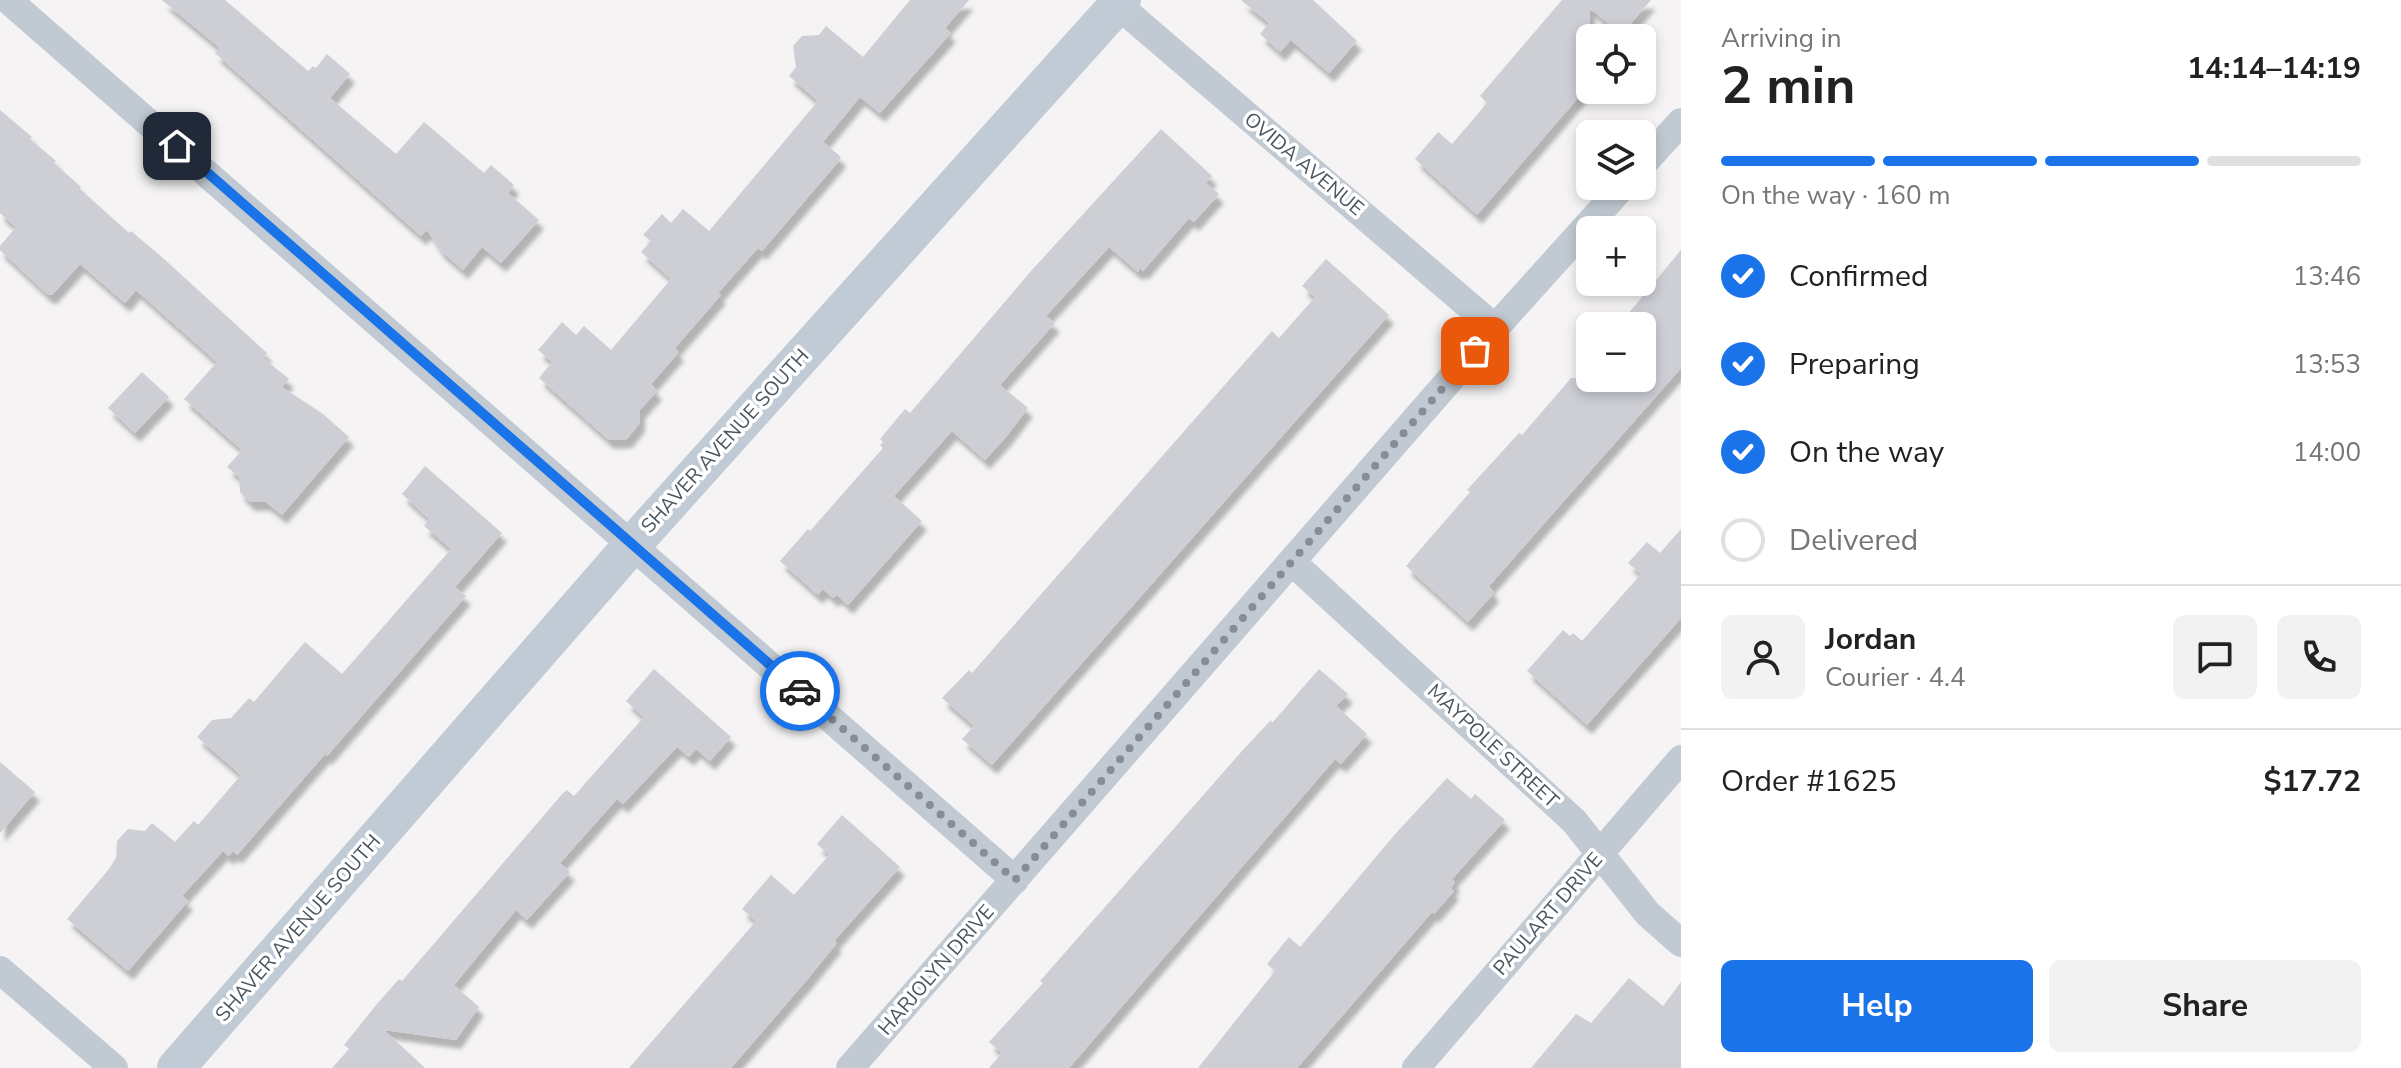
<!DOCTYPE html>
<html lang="en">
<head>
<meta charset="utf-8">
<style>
	:root { --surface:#fff; --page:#f2f2f2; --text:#222; --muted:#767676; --line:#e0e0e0; --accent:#1a73e8 }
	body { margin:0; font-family:"Nunito Sans",sans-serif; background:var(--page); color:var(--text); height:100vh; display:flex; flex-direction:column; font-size:30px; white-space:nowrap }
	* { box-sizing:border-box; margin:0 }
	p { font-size:26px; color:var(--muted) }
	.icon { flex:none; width:44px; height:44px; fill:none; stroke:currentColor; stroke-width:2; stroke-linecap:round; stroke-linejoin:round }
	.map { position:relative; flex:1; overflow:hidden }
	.details { display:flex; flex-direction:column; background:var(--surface); width:720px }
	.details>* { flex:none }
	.buttons { position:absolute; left:1576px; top:24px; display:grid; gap:16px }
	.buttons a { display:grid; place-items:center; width:80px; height:80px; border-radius:12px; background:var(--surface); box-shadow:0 4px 12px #0003; font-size:40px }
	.pin { position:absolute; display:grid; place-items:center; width:68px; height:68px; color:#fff; margin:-34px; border-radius:16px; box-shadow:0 4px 12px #0006 }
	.courier { position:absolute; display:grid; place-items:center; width:80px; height:80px; margin:-40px; border:6px solid #1a73e8; border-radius:50%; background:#fff; color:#222; box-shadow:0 2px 10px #0007 }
	.head em { font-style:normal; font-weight:700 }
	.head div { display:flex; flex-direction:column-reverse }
	.head { display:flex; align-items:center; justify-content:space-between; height:136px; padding:0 40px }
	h1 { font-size:52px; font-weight:700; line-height:60px }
	.bar { display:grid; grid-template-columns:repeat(4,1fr); gap:12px 8px; align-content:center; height:96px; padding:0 40px }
	.bar i { height:10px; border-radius:6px; background:var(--line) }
	.bar .on { background:var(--accent) }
	.bar p { grid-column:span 4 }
	.line { display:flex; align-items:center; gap:20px; padding:0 40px; border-top:2px solid var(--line) }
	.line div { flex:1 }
	.round { display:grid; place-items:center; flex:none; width:84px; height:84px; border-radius:12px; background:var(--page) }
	ol { padding:0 40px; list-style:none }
	li { display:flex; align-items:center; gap:24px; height:88px }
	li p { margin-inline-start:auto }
	li .icon { padding:8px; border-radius:50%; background:var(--accent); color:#fff; stroke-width:4 }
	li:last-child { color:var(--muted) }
	li i { width:44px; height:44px; border:4px solid var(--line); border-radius:50% }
	.action { display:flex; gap:16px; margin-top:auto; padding:16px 40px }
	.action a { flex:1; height:92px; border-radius:12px; background:var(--accent); color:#fff; font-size:32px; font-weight:700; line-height:92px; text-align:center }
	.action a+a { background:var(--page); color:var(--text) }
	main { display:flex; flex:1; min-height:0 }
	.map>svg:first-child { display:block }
	.building { fill:#cdcfd5; filter:url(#shadow) }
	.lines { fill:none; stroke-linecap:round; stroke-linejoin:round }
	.street { stroke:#c1cad2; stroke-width:28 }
	.secondary { stroke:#c1cbd6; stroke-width:38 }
	.done { stroke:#868d94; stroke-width:8; stroke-dasharray:0 14.4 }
	.route { stroke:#1a73e8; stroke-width:10 }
	.labels { text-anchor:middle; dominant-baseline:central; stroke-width:7; stroke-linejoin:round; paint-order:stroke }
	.street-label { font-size:20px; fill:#4a5661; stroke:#fff }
</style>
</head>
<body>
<main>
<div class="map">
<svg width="1681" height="1068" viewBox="0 0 1681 1068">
	<defs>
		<filter id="shadow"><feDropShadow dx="5" dy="9" stdDeviation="2" flood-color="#0004"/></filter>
	</defs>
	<rect width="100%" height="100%" fill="#f5f3f3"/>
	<path class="building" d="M162 0H225L308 71 313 66 316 68 327 54 350 74 330 98 396 154 424 122 484 173 491 165 514 185 508 193 539 220 501 263 482 247 463 270 440 250 427 230 421 236 215 53 220 48Z
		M910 0H969L945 28 951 33 880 113 860 97 823 142 841 157 838 162 762 251 758 248 718 293 721 295 675 348 679 352 651 384 657 391 640 410V423L627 439 609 440 539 378 552 362 538 350 562 322 576 335 584 326 611 350 671 279 641 252 651 241 643 235 662 214 671 223 683 209 709 231 818 101 789 76 796 67 793 46 802 36 819 35 826 26 863 57Z
		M1241 0H1313L1357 41 1329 73 1292 41H1290L1280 52 1260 34 1269 23Z
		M1562 0H1651L1621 35 1590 8V84L1477 215 1415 159 1438 132 1452 144 1487 103 1480 96Z
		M0 110 32 137 30 139 56 161 54 163 81 187 80 189 129 233 131 231 164 259 267 353 263 358 289 379 282 387 323 414 349 437 282 515 266 502H250L240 492 239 477 227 467 242 450 184 399 217 362 136 290 125 303 80 264 52 295 47 294 0 250V246L16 227 0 213Z
		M1161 129 1212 176 1206 183 1219 194 1194 222 1189 218 1143 271 1140 268 1138 272 1109 247 1046 316 1055 323 1000 385 1028 408 1006 437 985 460 952 431 894 496 922 521 848 605 837 595 833 598 823 589 818 595 780 561 808 529 810 531 883 448 880 445 883 442 880 439 905 409 910 413 1032 270Z
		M1681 250V368L1489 586 1494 593 1468 622 1406 566 1470 492 1467 490 1519 433 1522 435 1571 378H1642V326H1618Z
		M1326 259 1389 315 992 765 962 739 974 726 942 698 969 670 972 673 1272 331 1279 338 1315 297 1302 286Z
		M142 372 169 397 135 433 108 408Z
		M425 466 502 533 455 587 466 596 327 756 325 754 237 855 233 851 229 856 223 851 182 896 188 901 128 971 67 919 109 869 116 858 117 841 128 829 145 831 152 823 175 842 194 821 198 825 241 775 197 737 212 720 231 718 249 698 254 702 305 642 342 674 451 549 424 526 429 519 402 494Z
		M1681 529V618L1587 725 1527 671 1563 630 1570 636 1573 633 1582 641 1641 574 1628 563 1647 542 1660 553Z
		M654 669 731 737 710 761 696 749 689 757 677 747 623 804 617 799 560 863 570 872 527 920 516 910 454 985 479 1007 456 1040 384 1030 425 1068H332L349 1049 344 1045 377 1004 399 979 402 981 563 793 567 790 574 796 644 717 626 701Z
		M1319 669 1348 694 1336 706 1367 734 1341 764 1335 759 1069 1068H989L1002 1053 989 1042 1043 983 1040 981 1242 751 1271 720 1272 723Z
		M0 762 35 792 0 833Z
		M1447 778 1471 799 1475 794 1505 820 1452 879 1455 882 1451 888 1454 891 1434 914 1432 912 1297 1068H1198L1275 971 1267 964 1289 937 1300 947 1397 832Z
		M842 815 900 867 834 941 837 943 806 981 731 1068H629L756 921 742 909 771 875 794 895 829 855 817 844Z
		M1629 978 1663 1006 1681 982V1068H1531L1576 1014 1591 1023Z"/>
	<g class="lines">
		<path class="street" d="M8 0 1015 880
			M1112 0 1495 328
			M1642 165 1681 122
			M1292 562 1574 821 1648 914 1681 943
			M0 970 114 1068
			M850 1068 1495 328 1623 186
			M1416 1068 1681 759"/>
		<path class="secondary" d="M176 1068 632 545 1122 0"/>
	</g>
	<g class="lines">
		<path class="done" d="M800 691 1015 880 1475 351"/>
		<path class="route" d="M177 146 800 691"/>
	</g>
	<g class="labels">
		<g class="street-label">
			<text transform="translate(1304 164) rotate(40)">OVIDA AVENUE</text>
			<text transform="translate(725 441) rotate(-48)">SHAVER AVENUE SOUTH</text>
			<text transform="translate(1493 746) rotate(43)">MAYPOLE STREET</text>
			<text transform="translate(1548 914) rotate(-49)">PAULART DRIVE</text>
			<text transform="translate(298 928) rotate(-49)">SHAVER AVENUE SOUTH</text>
			<text transform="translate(936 970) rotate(-49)">HARJOLYN DRIVE</text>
		</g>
	</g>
</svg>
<div class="buttons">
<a><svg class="icon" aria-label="locate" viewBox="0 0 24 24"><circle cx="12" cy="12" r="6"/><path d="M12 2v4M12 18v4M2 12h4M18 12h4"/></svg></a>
<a><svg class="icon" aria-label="layers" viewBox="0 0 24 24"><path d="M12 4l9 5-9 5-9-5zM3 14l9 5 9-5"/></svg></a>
<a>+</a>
<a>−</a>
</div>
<div class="pin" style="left:1475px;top:351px;background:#ea580c"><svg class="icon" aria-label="bag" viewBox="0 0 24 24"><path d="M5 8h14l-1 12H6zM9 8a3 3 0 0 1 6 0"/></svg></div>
<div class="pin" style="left:177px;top:146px;background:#1f2937"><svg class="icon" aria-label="home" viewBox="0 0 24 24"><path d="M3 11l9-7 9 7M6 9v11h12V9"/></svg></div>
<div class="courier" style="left:800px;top:691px"><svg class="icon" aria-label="car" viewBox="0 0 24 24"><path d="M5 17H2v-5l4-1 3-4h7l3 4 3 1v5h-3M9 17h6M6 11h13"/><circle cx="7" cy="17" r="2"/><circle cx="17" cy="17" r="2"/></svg></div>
</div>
<section class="details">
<div class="head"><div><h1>2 min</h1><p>Arriving in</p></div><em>14:14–14:19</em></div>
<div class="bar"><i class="on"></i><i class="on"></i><i class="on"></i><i></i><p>On the way · 160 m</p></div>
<ol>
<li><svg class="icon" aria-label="check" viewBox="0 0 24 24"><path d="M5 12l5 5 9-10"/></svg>Confirmed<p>13:46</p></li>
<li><svg class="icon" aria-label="check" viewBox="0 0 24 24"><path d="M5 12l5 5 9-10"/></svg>Preparing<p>13:53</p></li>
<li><svg class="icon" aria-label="check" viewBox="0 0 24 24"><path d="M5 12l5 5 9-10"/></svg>On the way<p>14:00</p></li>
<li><i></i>Delivered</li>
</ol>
<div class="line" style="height:144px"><a class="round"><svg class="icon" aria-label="person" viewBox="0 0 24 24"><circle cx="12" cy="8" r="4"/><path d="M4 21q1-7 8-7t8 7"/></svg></a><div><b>Jordan</b><p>Courier · 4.4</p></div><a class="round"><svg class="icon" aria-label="chat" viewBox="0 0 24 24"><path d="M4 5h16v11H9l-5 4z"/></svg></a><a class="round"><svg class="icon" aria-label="phone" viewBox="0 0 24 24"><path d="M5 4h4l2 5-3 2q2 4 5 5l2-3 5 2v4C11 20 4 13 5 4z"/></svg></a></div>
<div class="line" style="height:104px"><div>Order #1625</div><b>$17.72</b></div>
<div class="action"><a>Help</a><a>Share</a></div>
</section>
</main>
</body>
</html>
